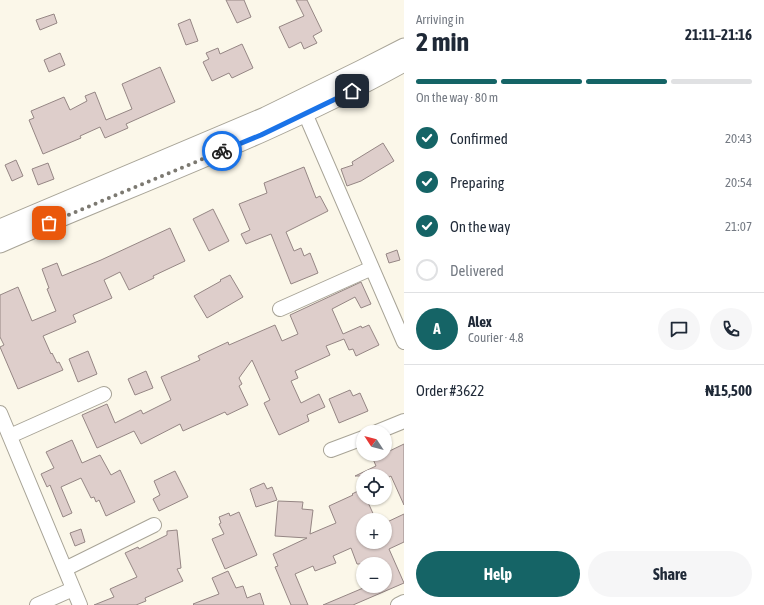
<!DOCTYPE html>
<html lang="en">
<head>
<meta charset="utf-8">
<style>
	:root { --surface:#fff; --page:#f6f6f7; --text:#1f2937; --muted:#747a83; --line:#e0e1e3; --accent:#156466 }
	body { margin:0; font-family:"Asap Condensed",sans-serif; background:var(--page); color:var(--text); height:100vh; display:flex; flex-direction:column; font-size:15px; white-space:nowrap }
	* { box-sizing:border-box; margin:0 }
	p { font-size:13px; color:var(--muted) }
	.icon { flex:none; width:22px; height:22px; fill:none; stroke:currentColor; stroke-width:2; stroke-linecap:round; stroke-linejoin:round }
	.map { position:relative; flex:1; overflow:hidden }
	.sheet { display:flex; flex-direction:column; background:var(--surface); width:360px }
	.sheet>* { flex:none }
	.needle { width:26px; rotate:306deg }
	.fabs { position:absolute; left:356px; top:425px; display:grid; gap:8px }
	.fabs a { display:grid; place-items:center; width:36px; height:36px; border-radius:50%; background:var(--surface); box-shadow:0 1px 3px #0004; font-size:20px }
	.pin { position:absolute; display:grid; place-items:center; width:34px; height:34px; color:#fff; margin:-17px; border-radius:8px; box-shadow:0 2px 6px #0006 }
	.courier { position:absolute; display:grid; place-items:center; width:40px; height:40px; margin:-20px; border:3px solid #1a73e8; border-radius:50%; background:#fff; color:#222; box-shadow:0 1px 5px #0007 }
	.overview em { font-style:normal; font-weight:700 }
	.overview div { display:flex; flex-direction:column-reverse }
	.overview { display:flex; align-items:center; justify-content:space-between; height:68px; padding:0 12px }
	h1 { font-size:26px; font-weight:700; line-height:30px }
	.bar { display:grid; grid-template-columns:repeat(4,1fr); gap:6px 4px; align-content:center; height:48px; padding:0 12px }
	.bar i { height:5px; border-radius:3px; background:var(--line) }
	.bar .active { background:var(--accent) }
	.bar p { grid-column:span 4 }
	.line { display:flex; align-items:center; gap:10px; padding:0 12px; border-top:1px solid var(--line) }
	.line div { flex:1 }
	.round { display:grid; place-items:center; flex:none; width:42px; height:42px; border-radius:21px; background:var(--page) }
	ol { padding:0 12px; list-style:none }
	li { display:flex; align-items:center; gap:12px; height:44px }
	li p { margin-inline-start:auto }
	li .icon { padding:4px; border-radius:50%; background:var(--accent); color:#fff; stroke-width:4 }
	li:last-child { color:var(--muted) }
	li i { width:22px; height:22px; border:2px solid var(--line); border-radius:50% }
	.primary-button { display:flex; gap:8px; margin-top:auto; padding:8px 12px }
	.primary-button a { flex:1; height:46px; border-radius:24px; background:var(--accent); color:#fff; font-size:16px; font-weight:700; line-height:46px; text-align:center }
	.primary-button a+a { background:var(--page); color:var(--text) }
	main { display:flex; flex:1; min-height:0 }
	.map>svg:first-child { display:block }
	.building { fill:#dececb; stroke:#958684 }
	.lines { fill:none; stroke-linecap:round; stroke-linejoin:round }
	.minor-casing { stroke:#a8a497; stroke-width:16 }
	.tertiary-casing { stroke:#a8a497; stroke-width:19 }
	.minor { stroke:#fff; stroke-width:14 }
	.tertiary { stroke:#fff; stroke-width:17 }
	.done { stroke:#7c7971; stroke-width:4; stroke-dasharray:0 7.2 }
	.route { stroke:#1a73e8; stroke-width:5 }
</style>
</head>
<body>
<main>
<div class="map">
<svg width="404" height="605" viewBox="0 0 404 605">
	<rect width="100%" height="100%" fill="#fbf7e9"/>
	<path class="building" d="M226 0H244L251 17 237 23Z
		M296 0H307L322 31 313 36 317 43 304 49 301 42 289 48 279 27 304 16Z
		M54 14 57 23 40 30 36 20Z
		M190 19 198 41 186 45 178 24Z
		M242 44 253 68 232 78 229 73 212 81 203 62 209 59 206 53 218 48 220 54Z
		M60 53 65 65 49 72 44 60Z
		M160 67 175 102 126 124 128 128 105 138 100 127 80 136 81 138 43 154 29 120 34 118 31 111 64 97 70 110 87 101 85 96 95 92 106 120 132 109 122 84Z
		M383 143 394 161 361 181 347 186 341 169 353 165 352 162Z
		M16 160 23 176 12 181 5 165Z
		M48 163 54 179 38 185 32 169Z
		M304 167 316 198 320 196 328 211 286 232 294 251 301 248 304 256 310 253 318 273 291 284 271 234 246 244 241 234 250 230 239 204 267 193 264 183Z
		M213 209 229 241 209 251 193 219Z
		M170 228 185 261 153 276 154 278 129 290 120 272 104 280 112 298 73 315 76 322 43 336 51 354 52 353 57 363 59 362 63 370 18 389 0 347 4 345 0 337V295L18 287 32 321 56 311 47 289 49 288 42 269 57 263 62 276 101 260Z
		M397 250 400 260 389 263 386 254Z
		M230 275 243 297 207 318 194 296 221 281 220 280Z
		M361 282 371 304 361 308 355 297 332 309 343 334 361 326 362 328 369 325 379 345 356 356 353 349 349 350 344 339 326 346 330 355 295 371 298 378 291 381 301 403 319 394 325 407 307 415 309 421 279 435 264 403 270 400 252 360 239 378 242 384 239 386 248 405 227 415 225 412 183 431 180 424 141 444 134 431 97 448 82 415 107 404 115 423 141 410 143 414 171 400 161 377 200 360 198 356 228 342 229 345 275 325 282 341 298 334 290 315Z
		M88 351 97 374 78 382 69 359Z
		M146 371 153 388 135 395 128 379Z
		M350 390 353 396 360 393 368 411 339 423 329 399Z
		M72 440 82 463 100 455 111 475 120 470 135 502 106 516 99 500 96 502 94 497 91 498 81 478 61 487 72 513 63 517 50 485 47 487 41 474 54 468 46 452Z
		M404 444V505L391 476 385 479V476H355L376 466 373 459Z
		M175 471 188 497 159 511 153 499 160 495 154 481Z
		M264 483 267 489 272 487 277 500 256 507 250 489Z
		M362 489 363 498H366L376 520H363V542H385V523L404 514V542L389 549 404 583 353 605H323L368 586H385V564H357L351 548 333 556 336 563 315 571 313 566 295 574 308 605H291L275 567 278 566 273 554 307 538 275 536 278 501 303 502 302 509 313 510 310 534 336 523 329 506 353 495 352 494Z
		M239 512 257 555 225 569 212 539 224 534 219 524 221 523 219 517 229 513 230 516Z
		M81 529 85 542 75 546 70 533Z
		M177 530 181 568 177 569 183 581 145 598 146 601 136 605H94L114 597 110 589 137 577 125 553 138 547 139 549 167 535V531Z
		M228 571 236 588 243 586 247 598 260 593 264 605H194L193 604 219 594 212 578Z"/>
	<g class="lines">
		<defs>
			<path id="minor" d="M301 104 404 342
				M280 309 372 268
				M0 413 80 605
				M377 432 404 421
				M10 436 104 394
				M331 450 363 438
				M65 569 154 525
				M37 605 73 589
				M398 605 404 602"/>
			<path id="tertiary" d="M0 228 265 116 361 69 404 47
				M0 244C135 185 275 135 404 63"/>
		</defs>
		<use href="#minor" class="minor-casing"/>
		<use href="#tertiary" class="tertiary-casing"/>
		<use href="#minor" class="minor"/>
		<use href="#tertiary" class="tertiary"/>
	</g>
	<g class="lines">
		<path class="done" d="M49 223 222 151"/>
		<path class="route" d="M222 151 261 135 352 91"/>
	</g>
</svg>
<div class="fabs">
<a><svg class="needle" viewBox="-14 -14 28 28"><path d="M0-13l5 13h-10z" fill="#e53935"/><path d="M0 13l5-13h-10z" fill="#747a83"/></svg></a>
<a><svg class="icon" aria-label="locate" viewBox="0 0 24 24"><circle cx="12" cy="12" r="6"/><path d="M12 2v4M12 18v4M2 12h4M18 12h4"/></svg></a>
<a>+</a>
<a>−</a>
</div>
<div class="pin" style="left:49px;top:223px;background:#ea580c"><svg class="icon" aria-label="bag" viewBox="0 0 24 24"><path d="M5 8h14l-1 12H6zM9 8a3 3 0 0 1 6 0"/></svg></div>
<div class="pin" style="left:352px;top:91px;background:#1f2937"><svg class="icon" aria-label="home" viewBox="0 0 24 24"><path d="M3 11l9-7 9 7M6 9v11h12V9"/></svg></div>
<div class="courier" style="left:222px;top:151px"><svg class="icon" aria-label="bike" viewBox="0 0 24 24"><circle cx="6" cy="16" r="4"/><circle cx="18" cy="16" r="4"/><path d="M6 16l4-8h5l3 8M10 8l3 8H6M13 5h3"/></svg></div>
</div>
<section class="sheet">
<div class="overview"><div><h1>2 min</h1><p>Arriving in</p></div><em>21:11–21:16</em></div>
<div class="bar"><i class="active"></i><i class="active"></i><i class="active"></i><i></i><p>On the way · 80 m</p></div>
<ol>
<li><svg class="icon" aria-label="check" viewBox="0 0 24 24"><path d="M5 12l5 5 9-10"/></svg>Confirmed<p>20:43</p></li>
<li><svg class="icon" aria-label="check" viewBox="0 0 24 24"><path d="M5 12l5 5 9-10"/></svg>Preparing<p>20:54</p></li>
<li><svg class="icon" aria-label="check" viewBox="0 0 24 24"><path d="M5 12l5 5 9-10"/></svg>On the way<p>21:07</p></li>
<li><i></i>Delivered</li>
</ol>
<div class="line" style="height:72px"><b class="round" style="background:var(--accent);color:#fff">A</b><div><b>Alex</b><p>Courier · 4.8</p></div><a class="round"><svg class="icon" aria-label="chat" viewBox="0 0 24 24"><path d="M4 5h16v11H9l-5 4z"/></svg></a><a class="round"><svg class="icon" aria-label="phone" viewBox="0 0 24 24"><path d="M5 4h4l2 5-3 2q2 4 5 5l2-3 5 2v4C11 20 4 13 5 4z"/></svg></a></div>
<div class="line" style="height:52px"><div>Order #3622</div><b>₦15,500</b></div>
<div class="primary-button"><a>Help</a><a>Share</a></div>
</section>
</main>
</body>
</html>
